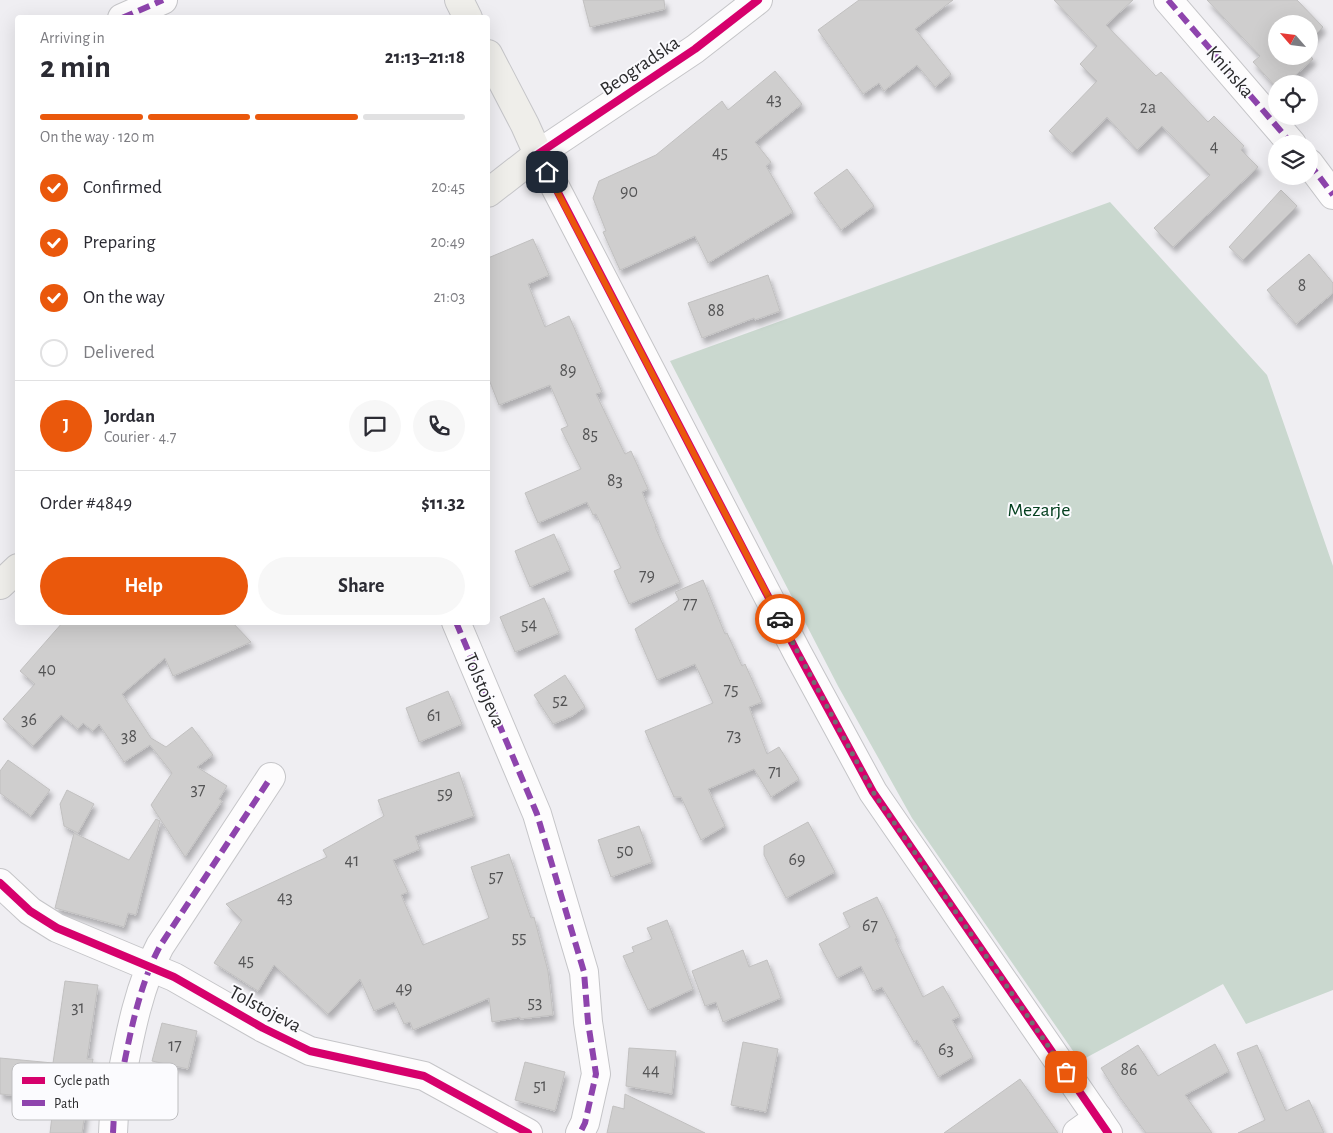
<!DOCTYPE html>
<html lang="en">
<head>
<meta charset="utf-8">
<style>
	:root { --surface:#fff; --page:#f7f7f7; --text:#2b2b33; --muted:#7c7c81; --line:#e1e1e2; --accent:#ea580c }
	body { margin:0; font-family:"Alegreya Sans",sans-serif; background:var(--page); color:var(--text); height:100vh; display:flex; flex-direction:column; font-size:19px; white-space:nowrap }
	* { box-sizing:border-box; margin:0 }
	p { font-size:16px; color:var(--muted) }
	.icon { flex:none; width:28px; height:28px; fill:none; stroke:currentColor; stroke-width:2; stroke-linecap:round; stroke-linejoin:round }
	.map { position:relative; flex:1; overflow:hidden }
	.drawer { position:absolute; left:15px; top:15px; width:475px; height:610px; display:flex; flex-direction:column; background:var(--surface); border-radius:5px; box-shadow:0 5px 20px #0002 }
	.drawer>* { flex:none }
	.needle { width:32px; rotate:298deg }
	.fabs { position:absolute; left:1268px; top:15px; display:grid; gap:10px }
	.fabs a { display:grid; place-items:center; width:50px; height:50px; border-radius:50%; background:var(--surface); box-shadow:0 5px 20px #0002; font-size:25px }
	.pin { position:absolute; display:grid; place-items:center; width:42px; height:42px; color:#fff; margin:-21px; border-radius:10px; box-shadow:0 2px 8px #0006 }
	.courier { position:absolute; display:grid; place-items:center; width:50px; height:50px; margin:-25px; border:4px solid #ea580c; border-radius:50%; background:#fff; color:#222; box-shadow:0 1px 6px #0007 }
	.summary em { font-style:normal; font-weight:700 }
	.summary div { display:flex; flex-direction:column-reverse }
	.summary { display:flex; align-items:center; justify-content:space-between; height:85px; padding:0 25px }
	h1 { font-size:32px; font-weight:700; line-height:38px }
	.bar { display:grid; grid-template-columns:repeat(4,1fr); gap:8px 5px; align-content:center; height:60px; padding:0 25px }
	.bar i { height:6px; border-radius:4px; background:var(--line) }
	.bar .active { background:var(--accent) }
	.bar p { grid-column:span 4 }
	.line { display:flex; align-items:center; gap:12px; padding:0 25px; border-top:1px solid var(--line) }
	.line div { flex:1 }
	.round { display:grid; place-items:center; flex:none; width:52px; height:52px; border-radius:26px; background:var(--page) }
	ol { padding:0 25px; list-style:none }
	li { display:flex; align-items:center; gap:15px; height:55px }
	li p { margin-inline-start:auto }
	li .icon { padding:5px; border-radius:50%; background:var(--accent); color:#fff; stroke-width:4 }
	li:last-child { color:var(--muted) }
	li i { width:28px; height:28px; border:2px solid var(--line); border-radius:50% }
	.primary-button { display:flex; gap:10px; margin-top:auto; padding:10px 25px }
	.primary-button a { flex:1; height:58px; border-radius:30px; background:var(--accent); color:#fff; font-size:20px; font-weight:700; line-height:58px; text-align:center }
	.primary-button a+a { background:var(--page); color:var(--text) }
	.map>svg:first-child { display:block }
	.green { fill:#cad8cf }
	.building { fill:#cfcece; stroke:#c1c0c0; filter:url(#shadow) }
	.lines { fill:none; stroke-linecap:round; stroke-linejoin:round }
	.minor-casing { stroke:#c5c5c8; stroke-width:30 }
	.tertiary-casing { stroke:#c5c5c8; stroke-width:30 }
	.secondary-casing { stroke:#c5c5c8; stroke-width:30 }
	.minor { stroke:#fdfcfd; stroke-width:28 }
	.tertiary { stroke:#fdfcfd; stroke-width:28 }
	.secondary { stroke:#efeeea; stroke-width:28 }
	.quiet { stroke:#8e44ad; stroke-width:6; stroke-dasharray:12 6; stroke-linecap:butt }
	.cycleway-casing { stroke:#fbfbfe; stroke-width:11 }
	.cycleway { stroke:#d6006c; stroke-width:8 }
	.done { stroke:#706f72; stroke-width:5; stroke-dasharray:0 9 }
	.route { stroke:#ea580c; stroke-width:6 }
	.labels { text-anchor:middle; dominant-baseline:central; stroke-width:4; stroke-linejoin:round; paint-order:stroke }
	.number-label { font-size:18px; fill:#545455 }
	.street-label { font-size:20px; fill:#2b2b2d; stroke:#fbfbfe }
	.park-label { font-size:20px; fill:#04401f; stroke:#fbfbfe }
	.key { fill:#fbfbfe; stroke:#bdbdbf; stroke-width:1 }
	.key-label { font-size:14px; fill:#2b2b2d }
</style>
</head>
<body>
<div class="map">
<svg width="1333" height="1133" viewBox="0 0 1333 1133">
	<defs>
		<filter id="shadow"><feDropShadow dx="3" dy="5.5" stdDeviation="2.5" flood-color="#0004"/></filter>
	</defs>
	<rect width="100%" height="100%" fill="#efeef2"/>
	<path class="green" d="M1110 202 1267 375 1333 566V990L1246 1024 1223 984 1080 1061 912 818 838 686 670 361Z"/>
	<path class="building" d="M583 0H664L665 9 590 27Z
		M859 0H953L915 29 951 74 935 87 917 65 884 91 879 83 863 94 818 30Z
		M1054 0H1133L1106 25 1156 76 1161 72 1208 122 1214 116 1244 146 1241 150 1258 167 1173 247 1154 228 1210 175 1162 126 1137 150 1107 117 1072 153 1049 131 1097 81 1080 64 1097 46Z
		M1207 0H1297L1323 27 1309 41V24H1276V56H1309V54L1313 59 1286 84H1276V87L1253 62 1260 56Z
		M775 71 802 104 755 142 771 162 766 166 793 212 708 263 695 236 620 270 603 232 606 231 593 198 599 181 656 155 722 101 728 110Z
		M847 169 874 206 841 230 814 193Z
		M1281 190 1297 206 1243 260 1229 247Z
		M533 239 549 275 528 284 545 327 569 316 602 392 596 394 625 454 631 451 648 489 642 492 656 526 655 527 680 582 629 604 614 571 621 568 596 514 593 515 587 502 538 523 525 493 581 469 561 429 568 426 550 385 499 405 488 377V258Z
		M1309 254 1333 283V293L1296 324 1267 290Z
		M768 275 780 311 755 320 754 318 702 338 688 303Z
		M554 534 570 570 530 587 515 551Z
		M703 580 725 634 727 633 742 666 745 664 762 702 749 707 767 754 779 747 799 779 771 797 754 769 708 789 725 826 701 840 681 797H674L645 731 713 703 695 664 657 680 635 629 679 600 675 592Z
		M544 598 559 633 515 652 500 617Z
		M63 622H232L251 642 173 676 165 658 122 694 151 738 166 747 192 727 213 755 197 767 227 786 219 799 222 801 185 857 151 805 172 773 150 745 124 762 99 724 93 731 83 723 78 729 61 715 33 746 3 719 35 684 20 671Z
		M565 675 585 707 572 716 553 724 534 695Z
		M448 691 462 724 419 742 406 708Z
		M8 760 50 790 31 816 0 793V771Z
		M459 772 474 816 415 836 420 849 393 860 408 892 401 895 423 945 489 918 471 867 509 854 531 918 534 917 548 971 553 1015 520 1019V1017L492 1022 489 998 413 1030 410 1022 404 1024 394 1002 374 1011 360 979 328 1014 274 965 258 991 214 963 242 920 226 904 327 857 323 850 384 816 378 800Z
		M67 790 94 804 78 833 64 826 60 804Z
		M156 819 160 821 136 915 128 913 124 927 55 908 74 833 129 860Z
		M808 822 835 872 786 898 764 855V846Z
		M639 826 652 862 611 877 598 840Z
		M877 897 897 938 895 939 923 997 943 986 960 1016 952 1020 973 1057 938 1077 917 1040 914 1042 882 987 873 991 861 966 837 978 819 944 850 927 843 913Z
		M667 920 693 989 648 1010 623 956 634 952 632 947 652 939 647 928Z
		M743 950 749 967 767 960 781 998 723 1022 716 1002 705 1006 692 971Z
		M65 981 98 985 87 1059H93L82 1133H50L54 1099 0 1094V1058L53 1063Z
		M162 1023 197 1031 188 1069 152 1061Z
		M743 1042 778 1049 766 1112 731 1105Z
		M1215 1044 1229 1071 1185 1095 1212 1133H1146L1119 1096 1101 1068 1138 1045 1158 1076 1168 1070Z
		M1257 1045 1286 1111 1309 1100 1324 1133H1238L1265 1120 1237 1053Z
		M629 1048 676 1051 672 1094 626 1086Z
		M525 1062 565 1072 555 1111 515 1100Z
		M1020 1079 1058 1133H944Z
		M625 1094 705 1133H607L613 1106 624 1109Z"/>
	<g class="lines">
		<defs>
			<path id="minor" d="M1168 0 1292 144
				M122 18 163 0
				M1309 163 1333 195
				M456 622 537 814 584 972 588 1022 596 1074 585 1123 580 1133
				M0 883 30 911 57 928 174 977 263 1028 310 1051 424 1076 528 1133
				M113 1133 114 1114C126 1059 134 995 160 946L271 777
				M1077 1133 1098 1118"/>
			<path id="tertiary" d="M758 0 695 49 538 154 797 652 873 792 1108 1133"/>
			<path id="secondary" d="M459 0 468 18
				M488 54 525 125 538 154 488 193
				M0 585 18 568"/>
		</defs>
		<use href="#minor" class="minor-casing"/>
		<use href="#tertiary" class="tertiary-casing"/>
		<use href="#secondary" class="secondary-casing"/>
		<use href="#minor" class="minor"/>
		<use href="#tertiary" class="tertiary"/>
		<use href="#secondary" class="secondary"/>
		<path class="quiet" d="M1168 0 1292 144
			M122 18 163 0
			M1309 163 1333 195
			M456 622 537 814 584 972 588 1022 596 1074 585 1123 580 1133
			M113 1133 114 1114C126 1059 134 995 160 946L271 777"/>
		<defs>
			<path id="cycleway" d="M758 0 695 49 538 154 797 652 873 792 1108 1133
				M0 883 30 911 57 928 174 977 263 1028 310 1051 424 1076 528 1133"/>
		</defs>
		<use href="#cycleway" class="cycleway-casing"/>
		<use href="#cycleway" class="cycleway"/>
	</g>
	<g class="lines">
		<path class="done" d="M780 619 873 792 1066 1072"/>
		<path class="route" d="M547 172 780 619"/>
	</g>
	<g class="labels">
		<g class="number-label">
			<text x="774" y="100">43</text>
			<text x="1148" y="108">2a</text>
			<text x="1214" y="147">4</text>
			<text x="720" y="153">45</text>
			<text x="629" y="192">90</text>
			<text x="1302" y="286">8</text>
			<text x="716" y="311">88</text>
			<text x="568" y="371">89</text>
			<text x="590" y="435">85</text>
			<text x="615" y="481">83</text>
			<text x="647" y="576">79</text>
			<text x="690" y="604">77</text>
			<text x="529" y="625">54</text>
			<text x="47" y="670">40</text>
			<text x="731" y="690">75</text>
			<text x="560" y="701">52</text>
			<text x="434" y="716">61</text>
			<text x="29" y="720">36</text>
			<text x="734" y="736">73</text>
			<text x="129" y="737">38</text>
			<text x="775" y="772">71</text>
			<text x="198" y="790">37</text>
			<text x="445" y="794">59</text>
			<text x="625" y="851">50</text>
			<text x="797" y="860">69</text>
			<text x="352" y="861">41</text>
			<text x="496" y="877">57</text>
			<text x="285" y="898">43</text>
			<text x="870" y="926">67</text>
			<text x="519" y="938">55</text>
			<text x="246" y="961">45</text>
			<text x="404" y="989">49</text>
			<text x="535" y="1003">53</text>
			<text x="78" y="1008">31</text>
			<text x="175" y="1046">17</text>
			<text x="946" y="1050">63</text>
			<text x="1129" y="1070">86</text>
			<text x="651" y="1071">44</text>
			<text x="540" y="1086">51</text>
		</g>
		<g class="street-label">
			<text transform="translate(640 66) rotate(-34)">Beogradska</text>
			<text transform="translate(1230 72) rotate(49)">Kninska</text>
			<text transform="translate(484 690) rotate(67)">Tolstojeva</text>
			<text transform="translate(265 1009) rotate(28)">Tolstojeva</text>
		</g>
		<g class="park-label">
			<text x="1039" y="510">Mezarje</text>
		</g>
	</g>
	<rect x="12" y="1063" width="166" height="57" rx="8" class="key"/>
	<rect x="22" y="1077" width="23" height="7" fill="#d6006c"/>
	<rect x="22" y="1100" width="23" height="6" fill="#8e44ad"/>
	<g class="key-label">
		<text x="54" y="1085">Cycle path</text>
		<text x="54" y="1108">Path</text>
	</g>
</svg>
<div class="fabs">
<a><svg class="needle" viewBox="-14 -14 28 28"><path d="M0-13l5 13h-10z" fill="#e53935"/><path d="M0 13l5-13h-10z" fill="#7c7c81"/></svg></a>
<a><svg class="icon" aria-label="locate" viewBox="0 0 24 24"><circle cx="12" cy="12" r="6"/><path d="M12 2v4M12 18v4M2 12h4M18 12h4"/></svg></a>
<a><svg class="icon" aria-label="layers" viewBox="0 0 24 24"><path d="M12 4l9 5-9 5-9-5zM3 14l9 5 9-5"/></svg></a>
</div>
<div class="pin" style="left:1066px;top:1072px;background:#ea580c"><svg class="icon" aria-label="bag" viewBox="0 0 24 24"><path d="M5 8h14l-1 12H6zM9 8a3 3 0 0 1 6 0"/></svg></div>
<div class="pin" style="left:547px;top:172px;background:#1f2937"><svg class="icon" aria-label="home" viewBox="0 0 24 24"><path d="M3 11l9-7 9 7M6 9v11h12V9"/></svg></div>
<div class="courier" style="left:780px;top:619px"><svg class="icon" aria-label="car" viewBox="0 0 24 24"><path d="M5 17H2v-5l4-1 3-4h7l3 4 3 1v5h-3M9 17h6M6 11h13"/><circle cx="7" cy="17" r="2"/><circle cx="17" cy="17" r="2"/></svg></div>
<section class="drawer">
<div class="summary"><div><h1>2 min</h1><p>Arriving in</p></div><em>21:13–21:18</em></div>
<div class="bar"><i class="active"></i><i class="active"></i><i class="active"></i><i></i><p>On the way · 120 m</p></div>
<ol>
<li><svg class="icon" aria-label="check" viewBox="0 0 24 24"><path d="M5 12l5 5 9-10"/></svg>Confirmed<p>20:45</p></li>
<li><svg class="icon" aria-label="check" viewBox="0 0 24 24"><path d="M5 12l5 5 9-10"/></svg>Preparing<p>20:49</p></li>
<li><svg class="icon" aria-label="check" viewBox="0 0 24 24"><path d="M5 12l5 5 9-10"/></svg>On the way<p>21:03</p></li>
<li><i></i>Delivered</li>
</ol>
<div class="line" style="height:90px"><b class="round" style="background:var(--accent);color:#fff">J</b><div><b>Jordan</b><p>Courier · 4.7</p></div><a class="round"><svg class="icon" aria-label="chat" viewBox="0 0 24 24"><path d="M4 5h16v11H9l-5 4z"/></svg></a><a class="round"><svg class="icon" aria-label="phone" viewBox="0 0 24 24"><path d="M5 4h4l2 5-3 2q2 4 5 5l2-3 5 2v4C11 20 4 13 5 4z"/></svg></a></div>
<div class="line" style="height:65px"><div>Order #4849</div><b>$11.32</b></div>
<div class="primary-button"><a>Help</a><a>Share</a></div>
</section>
</div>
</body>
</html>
